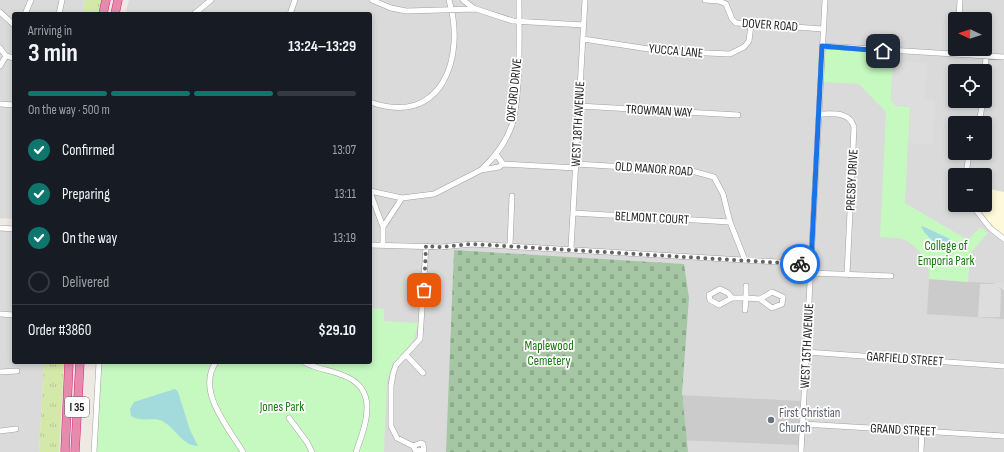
<!DOCTYPE html>
<html lang="en">
<head>
<meta charset="utf-8">
<style>
	:root { --surface:#171b24; --page:#20242c; --text:#f1f3f6; --muted:#9ea1a6; --line:#363941; --accent:#0f766e }
	body { margin:0; font-family:"Sofia Sans Condensed",sans-serif; background:var(--page); color:var(--text); height:100vh; display:flex; flex-direction:column; font-size:15px; white-space:nowrap }
	* { box-sizing:border-box; margin:0 }
	p { font-size:13px; color:var(--muted) }
	.icon { flex:none; width:22px; height:22px; fill:none; stroke:currentColor; stroke-width:2; stroke-linecap:round; stroke-linejoin:round }
	.map { position:relative; flex:1; overflow:hidden }
	.details { position:absolute; left:12px; top:12px; width:360px; height:352px; display:flex; flex-direction:column; background:var(--surface); border-radius:4px; box-shadow:0 2px 6px #0003 }
	.details>* { flex:none }
	.needle { width:26px; rotate:273deg }
	.buttons { position:absolute; left:948px; top:12px; display:grid; gap:8px }
	.buttons a { display:grid; place-items:center; width:44px; height:44px; border-radius:4px; background:var(--surface); box-shadow:0 2px 6px #0003; font-size:20px }
	.pin { position:absolute; display:grid; place-items:center; width:34px; height:34px; color:#fff; margin:-17px; border-radius:8px; box-shadow:0 2px 6px #0006 }
	.courier { position:absolute; display:grid; place-items:center; width:40px; height:40px; margin:-20px; border:3px solid #1a73e8; border-radius:50%; background:#fff; color:#222; box-shadow:0 1px 5px #0007 }
	.overview em { font-style:normal; font-weight:700 }
	.overview div { display:flex; flex-direction:column-reverse }
	.overview { display:flex; align-items:center; justify-content:space-between; height:68px; padding:0 16px }
	h1 { font-size:26px; font-weight:700; line-height:30px }
	.bar { display:grid; grid-template-columns:repeat(4,1fr); gap:6px 4px; align-content:center; height:48px; padding:0 16px }
	.bar i { height:5px; border-radius:3px; background:var(--line) }
	.bar .active { background:var(--accent) }
	.bar p { grid-column:span 4 }
	.line { display:flex; align-items:center; gap:10px; padding:0 16px; border-top:1px solid var(--line) }
	.line div { flex:1 }
	ol { padding:0 16px; list-style:none }
	li { display:flex; align-items:center; gap:12px; height:44px }
	li p { margin-inline-start:auto }
	li .icon { padding:4px; border-radius:50%; background:var(--accent); color:#fff; stroke-width:4 }
	li:last-child { color:var(--muted) }
	li i { width:22px; height:22px; border:2px solid var(--line); border-radius:50% }
	.map>svg:first-child { display:block }
	.residential { fill:#dbdada; fill-rule:evenodd }
	.education { fill:#fff9dc }
	.religious { fill:#cbcbcb }
	.grass { fill:url(#grass-tufts) }
	.cemetery { fill:url(#cemetery-stones) }
	.park { fill:#c5f9c0 }
	.parking { fill:#ddd }
	.water { fill:#a3dadc }
	.lines { fill:none; stroke-linecap:round; stroke-linejoin:round }
	.minor-casing { stroke:#a1a1a1; stroke-width:6 }
	.highway-casing { stroke:#d82482; stroke-width:9 }
	.minor { stroke:#fff; stroke-width:5 }
	.highway { stroke:#e68bac; stroke-width:8 }
	.done { stroke:#666462; stroke-width:4; stroke-dasharray:0 7.2 }
	.route { stroke:#1a73e8; stroke-width:5 }
	.worship-dot { fill:#6b7280; stroke:#fff; stroke-width:1.5 }
	.labels { text-anchor:middle; dominant-baseline:central; stroke-width:3.5; stroke-linejoin:round; paint-order:stroke }
	.shield { fill:#fff; stroke:#616161; stroke-width:1 }
	.shield-label { font-size:12px; font-weight:bold; fill:#1d1d1d }
	.street-label { font-size:13px; fill:#1d1d1d; stroke:#fff }
	.park-label { font-size:13px; fill:#167b0c; stroke:#fff }
	.worship-label { font-size:13px; fill:#5b616d; stroke:#fff; text-anchor:start }
</style>
</head>
<body>
<div class="map">
<svg width="1004" height="452" viewBox="0 0 1004 452">
	<defs>
		<pattern id="grass-tufts" width="24" height="20" patternUnits="userSpaceOnUse"><rect width="24" height="20" fill="#d4e9a9"/><path d="M3 7l-1-3M5 7V3M7 7l1-3M15 17l-1-3M17 17v-4M19 17l1-3" fill="none" stroke="#b6c791"/></pattern>
		<pattern id="cemetery-stones" width="16" height="16" patternUnits="userSpaceOnUse"><rect width="16" height="16" fill="#a5c7a4"/><path d="M2 7V4a2 2 0 0 1 4 0v3zM10 15v-3a2 2 0 0 1 4 0v3z" fill="#8eaa8d"/></pattern>
	</defs>
	<rect width="100%" height="100%" fill="#eee9e3"/>
	<path class="residential" d="M0 0H85L82 14H14V219L0 218Z
		M129 0H1004V452H93L97 362H370V14H125ZM955 19H985V49H955ZM955 71H985V101H955ZM955 123H985V153H955ZM955 175H985V205H955Z
		M0 230 14 231V362H44L39 452H0Z"/>
	<path class="education" d="M985 188 1004 192V237L987 220 977 205H985Z"/>
	<path class="religious" d="M929 279 1004 284V319L927 314Z
		M679 395 800 401 798 445 677 440Z"/>
	<path class="grass" d="M85 0H102L98 14H82Z
		M44 362H64L59 452H39Z"/>
	<path class="cemetery" d="M454 250 684 264 689 298 682 393 688 452H446Z"/>
	<path class="park" d="M827 49 894 53 891 100 896 106 910 107 905 203 968 240 980 227 988 233 970 254 968 282 929 279C931 264 917 243 902 239 896 237 886 238 880 237L886 112 859 84 824 82 825 52Z
		M370 308 384 309V321L418 323 414 340 393 364 387 380 384 452H97L102 362H370Z"/>
	<path class="parking" d="M893 61 927 63 925 99 935 100 933 145 909 143 911 106 896 105 891 99Z
		M996 283H1004V290L998 287 1001 290 1000 317H978L980 284H994Z"/>
	<path class="water" d="M922 226 950 239 951 244 949 247C937 248 926 235 921 227Z
		M175 389 178 392 190 430 198 446C183 446 176 429 164 422 155 416 141 423 131 416L130 409 134 402Z"/>
	<g class="lines">
		<defs>
			<path id="minor" d="M372 0 391 8 406 11 476 9 513 21 584 25
				M463 0 475 9
				M705 0 719 1 726 4 732 19 736 23 823 29
				M0 12 14 25
				M25 14 31 0
				M59 14 62 0
				M194 14 211 0
				M290 14 295 0
				M959 19 960 0
				M583 39 662 51 730 54 744 47 749 41 751 25
				M822 46 1004 57
				M0 48 6 56
				M6 56 14 58
				M0 66 6 56
				M985 71 986 56
				M370 102C442 128 466 57 449 0
				M0 104 14 105
				M579 106 738 115
				M819 114C833 114 849 111 854 127L847 275
				M979 123 983 101
				M496 154 503 164
				M576 164 692 171 714 177 723 194 730 222 745 260
				M481 170C494 158 506 142 512 125 521 92 519 35 519 0
				M966 175 969 153
				M370 191 402 198 434 194 481 170 499 167 503 164 576 168
				M370 192 383 227 402 198
				M972 205 990 228 1004 239
				M573 213 730 222
				M383 227V245
				M0 228 14 229
				M370 245 441 247 472 244 811 264
				M510 245 512 196
				M571 248 585 0
				M810 273 891 276
				M732 298 719 305 710 300 709 295 720 289 728 293 732 298H746V286
				M745 310 746 298 760 299 772 292 783 297 782 304 772 308 760 299
				M0 314 14 315
				M806 352 1004 366
				M406 355 423 373
				M216 362C196 391 228 427 243 452
				M304 362C316 369 330 370 342 375 380 388 366 424 356 452
				M0 372 17 371
				M289 418 307 442 312 452
				M803 424 1004 436
				M0 431 16 429
				M421 443 423 444 424 450 416 451 413 446Z
				M413 446 397 438 391 426V386L393 374 396 365 420 339 426 246
				M94 452 99 362
				M801 452 825 0
				M921 452 922 431"/>
			<path id="highway" d="M103 14 106 0
				M115 14 118 0
				M65 452 69 362
				M75 452 80 362"/>
		</defs>
		<use href="#minor" class="minor-casing"/>
		<use href="#highway" class="highway-casing"/>
		<use href="#minor" class="minor"/>
		<use href="#highway" class="highway"/>
	</g>
	<g class="lines">
		<path class="done" d="M424 290 426 246 441 247 472 244 800 264"/>
		<path class="route" d="M800 264H811L822 46 883 51"/>
	</g>
	<circle class="worship-dot" cx="771" cy="420" r="4"/>
	<g class="labels">
		<rect class="shield" x="65" y="397" width="24" height="20" rx="3"/>
		<g class="shield-label">
			<text x="77" y="407">I 35</text>
		</g>
		<g class="street-label">
			<text transform="translate(770 25) rotate(4)">DOVER ROAD</text>
			<text transform="translate(676 51) rotate(5)">YUCCA LANE</text>
			<text transform="translate(514 90) rotate(-84)">OXFORD DRIVE</text>
			<text transform="translate(659 111) rotate(3)">TROWMAN WAY</text>
			<text transform="translate(578 124) rotate(-87)">WEST 18TH AVENUE</text>
			<text transform="translate(654 169) rotate(4)">OLD MANOR ROAD</text>
			<text transform="translate(852 180) rotate(-87)">PRESBY DRIVE</text>
			<text transform="translate(652 218) rotate(3)">BELMONT COURT</text>
			<text transform="translate(807 346) rotate(-87)">WEST 15TH AVENUE</text>
			<text transform="translate(905 359) rotate(4)">GARFIELD STREET</text>
			<text transform="translate(903 430) rotate(3)">GRAND STREET</text>
		</g>
		<g class="park-label">
			<text x="946" y="246">College of<tspan x="946" dy="15">Emporia Park</tspan></text>
			<text x="549" y="346">Maplewood<tspan x="549" dy="15">Cemetery</tspan></text>
			<text x="282" y="407">Jones Park</text>
		</g>
		<g class="worship-label">
			<text x="779" y="413">First Christian<tspan x="779" dy="15">Church</tspan></text>
		</g>
	</g>
</svg>
<div class="buttons">
<a><svg class="needle" viewBox="-14 -14 28 28"><path d="M0-13l5 13h-10z" fill="#e53935"/><path d="M0 13l5-13h-10z" fill="#9ea1a6"/></svg></a>
<a><svg class="icon" aria-label="locate" viewBox="0 0 24 24"><circle cx="12" cy="12" r="6"/><path d="M12 2v4M12 18v4M2 12h4M18 12h4"/></svg></a>
<a>+</a>
<a>−</a>
</div>
<div class="pin" style="left:424px;top:290px;background:#ea580c"><svg class="icon" aria-label="bag" viewBox="0 0 24 24"><path d="M5 8h14l-1 12H6zM9 8a3 3 0 0 1 6 0"/></svg></div>
<div class="pin" style="left:883px;top:51px;background:#1f2937"><svg class="icon" aria-label="home" viewBox="0 0 24 24"><path d="M3 11l9-7 9 7M6 9v11h12V9"/></svg></div>
<div class="courier" style="left:800px;top:264px"><svg class="icon" aria-label="bike" viewBox="0 0 24 24"><circle cx="6" cy="16" r="4"/><circle cx="18" cy="16" r="4"/><path d="M6 16l4-8h5l3 8M10 8l3 8H6M13 5h3"/></svg></div>
<section class="details">
<div class="overview"><div><h1>3 min</h1><p>Arriving in</p></div><em>13:24–13:29</em></div>
<div class="bar"><i class="active"></i><i class="active"></i><i class="active"></i><i></i><p>On the way · 500 m</p></div>
<ol>
<li><svg class="icon" aria-label="check" viewBox="0 0 24 24"><path d="M5 12l5 5 9-10"/></svg>Confirmed<p>13:07</p></li>
<li><svg class="icon" aria-label="check" viewBox="0 0 24 24"><path d="M5 12l5 5 9-10"/></svg>Preparing<p>13:11</p></li>
<li><svg class="icon" aria-label="check" viewBox="0 0 24 24"><path d="M5 12l5 5 9-10"/></svg>On the way<p>13:19</p></li>
<li><i></i>Delivered</li>
</ol>
<div class="line" style="height:52px"><div>Order #3860</div><b>$29.10</b></div>
</section>
</div>
</body>
</html>
